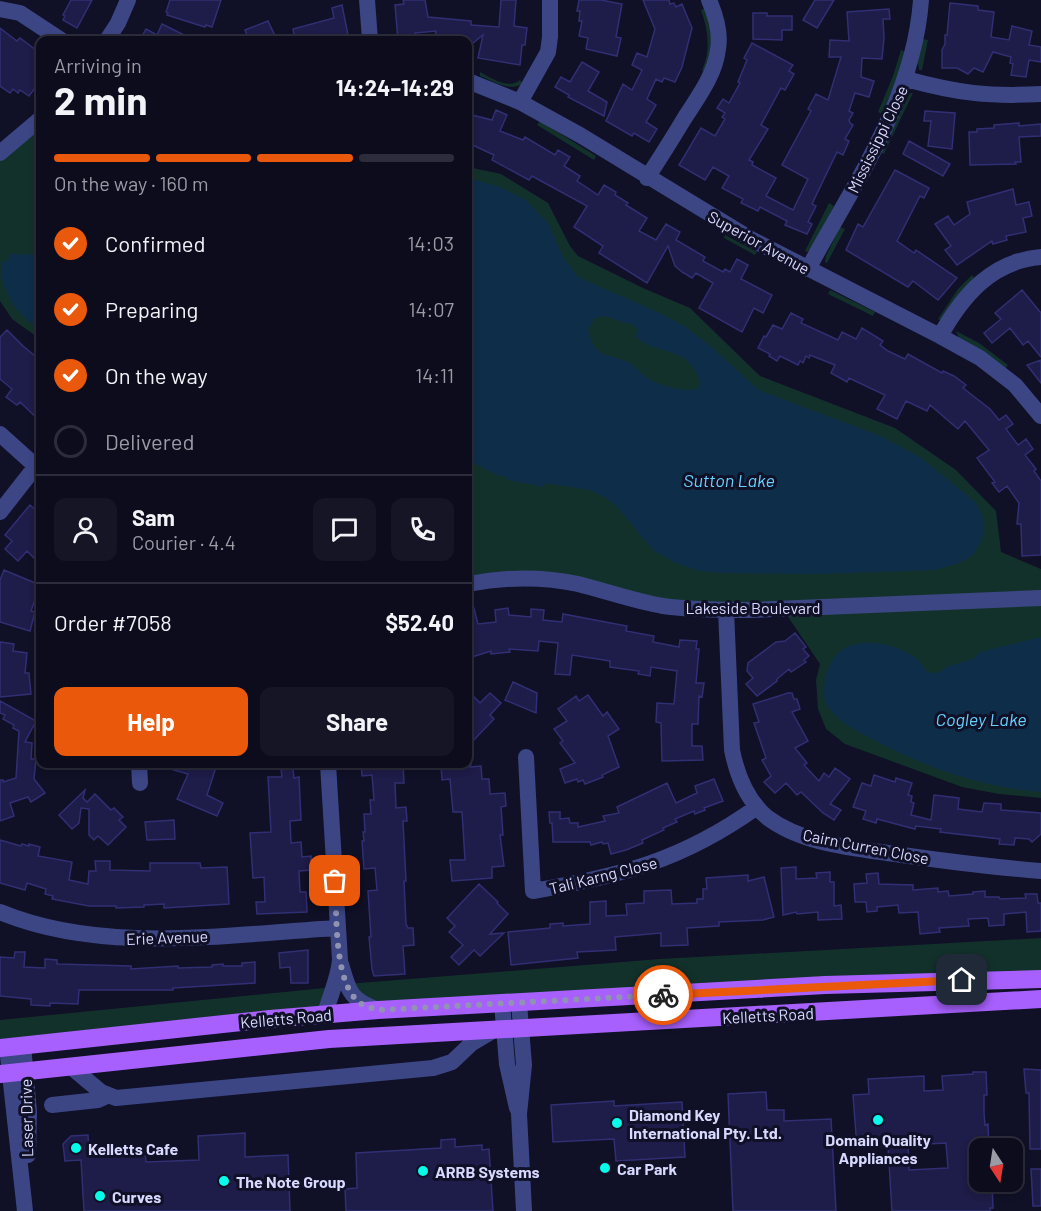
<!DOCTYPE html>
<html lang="en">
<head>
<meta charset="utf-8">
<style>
	:root { --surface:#0c0c1d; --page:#151526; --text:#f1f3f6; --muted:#9a9ba4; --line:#2c2c3b; --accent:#ea580c }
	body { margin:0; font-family:Barlow,sans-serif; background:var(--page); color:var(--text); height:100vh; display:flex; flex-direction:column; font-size:22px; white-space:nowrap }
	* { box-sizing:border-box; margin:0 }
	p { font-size:20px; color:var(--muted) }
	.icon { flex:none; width:33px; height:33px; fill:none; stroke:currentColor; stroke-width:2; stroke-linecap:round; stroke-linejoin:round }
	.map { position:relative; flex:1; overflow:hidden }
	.details { position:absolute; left:36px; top:36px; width:436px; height:732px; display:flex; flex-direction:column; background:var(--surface); border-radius:12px; box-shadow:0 3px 9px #0003,0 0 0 2px var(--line) }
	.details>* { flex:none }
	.needle { width:39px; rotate:168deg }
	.controls { position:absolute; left:969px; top:1138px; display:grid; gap:12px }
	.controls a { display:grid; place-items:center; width:54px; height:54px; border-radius:12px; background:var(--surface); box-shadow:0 3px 9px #0003,0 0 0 2px var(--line); font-size:30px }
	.pin { position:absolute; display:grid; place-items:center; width:51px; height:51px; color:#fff; margin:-26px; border-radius:12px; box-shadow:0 3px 9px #0006 }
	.courier { position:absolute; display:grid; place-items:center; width:60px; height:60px; margin:-30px; border:4px solid #ea580c; border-radius:50%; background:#fff; color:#222; box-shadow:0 2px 8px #0007 }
	.summary em { font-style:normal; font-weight:700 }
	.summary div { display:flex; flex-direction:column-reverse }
	.summary { display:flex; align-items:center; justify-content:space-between; height:102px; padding:0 18px }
	h1 { font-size:39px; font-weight:700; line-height:45px }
	.bar { display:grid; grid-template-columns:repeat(4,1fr); gap:9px 6px; align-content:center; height:72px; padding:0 18px }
	.bar i { height:8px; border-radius:4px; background:var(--line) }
	.bar .active { background:var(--accent) }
	.bar p { grid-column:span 4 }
	.line { display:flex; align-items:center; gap:15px; padding:0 18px; border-top:2px solid var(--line) }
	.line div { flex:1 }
	.round { display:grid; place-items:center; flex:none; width:63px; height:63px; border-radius:12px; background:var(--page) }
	ol { padding:0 18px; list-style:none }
	li { display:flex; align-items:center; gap:18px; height:66px }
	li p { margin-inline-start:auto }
	li .icon { padding:6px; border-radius:50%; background:var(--accent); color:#fff; stroke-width:4 }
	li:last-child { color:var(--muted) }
	li i { width:33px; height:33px; border:3px solid var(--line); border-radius:50% }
	.cta { display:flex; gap:12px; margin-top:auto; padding:12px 18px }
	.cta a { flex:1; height:69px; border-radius:12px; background:var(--accent); color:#fff; font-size:24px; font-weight:700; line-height:69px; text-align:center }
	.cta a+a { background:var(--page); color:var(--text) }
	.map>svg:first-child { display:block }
	.green { fill:#13312b }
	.water { fill:#0d2d49; fill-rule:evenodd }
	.building { fill:#1e1c48; stroke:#312f73; stroke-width:1.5; fill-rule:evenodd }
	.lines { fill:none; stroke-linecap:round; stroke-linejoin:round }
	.minor { stroke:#3c4685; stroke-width:16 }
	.major { stroke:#a760fd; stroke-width:18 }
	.done { stroke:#9193b3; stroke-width:6; stroke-dasharray:0 10.8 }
	.route { stroke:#ea580c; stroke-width:8 }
	.poi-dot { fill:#06fbea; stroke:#101027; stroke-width:2 }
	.labels { text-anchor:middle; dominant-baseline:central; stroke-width:6; stroke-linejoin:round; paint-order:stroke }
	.street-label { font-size:16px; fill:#d7d9fe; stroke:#101027 }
	.poi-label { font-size:16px; font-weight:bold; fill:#d7d9fe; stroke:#101027; text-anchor:start }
	.water-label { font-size:18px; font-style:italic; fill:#66d1fd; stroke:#101027 }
</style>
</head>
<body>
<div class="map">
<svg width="1041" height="1211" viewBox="0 0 1041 1211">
	<rect width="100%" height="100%" fill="#101027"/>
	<path class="green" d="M707 8 713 31 706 73 702 70C711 50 708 30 701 10Z
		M923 39 928 40 922 70H919L918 63Z
		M901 50 906 52 898 77 882 114 878 112 893 76Z
		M480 72C492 78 508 90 520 80L522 84C509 92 493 81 480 76Z
		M910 93H913L884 154 880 152Z
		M40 119V339L12 319 0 301V153Z
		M540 121 596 156 594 160 537 125Z
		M468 167 501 174 548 203 570 246 578 256 643 288 690 308 760 376 895 428 956 470 996 511 1001 552 1041 569V798L999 794 962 787 845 744 826 729 818 709 816 680 820 664 782 608 726 610 579 585 468 584Z
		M829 203 834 206 812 248 807 252 805 251Z
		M840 227 845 229 827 263 825 262 826 256Z
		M725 235 757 252 755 255 724 238Z
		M972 275 975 279 942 321 938 319 958 289Z
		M830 290 875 312 873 316 828 294Z
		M956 331 979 343 1008 365 1005 369 959 338Z
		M1041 938V978L378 1010 347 984 660 959Z
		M335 987 325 1014 0 1048V1020Z"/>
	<path class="water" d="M468 178 500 187 526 200 548 223 563 257 578 277 660 313 684 326 707 343 759 390 881 436 923 459 975 502 982 514 984 531 981 542 973 555 960 563 935 570 821 574 724 573 700 571 676 563 654 551 618 508 605 497 590 490 546 483 544 487 508 480 507 477 497 475 468 460ZM601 316C613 317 621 323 633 324L637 329 636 337C660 358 688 343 700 383L698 388C686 394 657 384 646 377 639 372 636 366 628 362 620 358 609 357 602 353 593 348 590 339 588 330L594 319Z
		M10 254 40 255V330C17 314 0 293 1 262L8 261Z
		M1041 637V792C982 787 928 768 876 741 859 732 835 721 826 703 823 696 824 687 825 680 827 670 831 659 839 652 859 635 898 644 916 658 923 663 923 672 932 673 937 674 939 672 944 669 953 663 965 663 974 658 976 657 978 654 980 652Z"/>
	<path class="building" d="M71 0H92L77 28 63 20 65 16 63 15Z
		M170 0H221L212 27 206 25 205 27 167 15 168 13 166 12Z
		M403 0H425L428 17 471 21V25L499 27 501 0H516L514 26 527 28 525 45H522L520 65 478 58 483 35 468 47V40H453L454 38 435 36 436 31 415 33 416 40H398L395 5 404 4Z
		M579 0H601L622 4 616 37 621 38 617 56 586 49 588 38 579 36 582 21H579L580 11H577Z
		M643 0H669L670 4 674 3 676 7 682 4 692 28 682 67 675 82 664 78 662 82 656 79 647 99 656 105 646 122 657 129 649 142 634 133 632 136 606 121 623 84 632 90 642 70 632 65 637 53 647 57 655 29Z
		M815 0H834L817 28 803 20Z
		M950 3 978 6V10L994 12 991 37 1009 40 1012 26 1032 31 1029 45 1041 47V62L1029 60 1026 77 1011 75 1013 64 1010 63 1011 57 993 52 983 72 974 68 968 74 957 68H942V50L945 44V35H947Z
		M342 5 349 40H295L293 29 334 18 332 8Z
		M889 9 890 19H883L884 38 882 59 862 58 861 77 874 81 869 97 855 93 849 111 853 113 849 120 850 123 853 125 845 139 849 141 843 155 837 152 812 204 816 206 808 222 812 224 807 234 785 225 787 221 760 207 758 211 741 203 743 199 722 188 729 176 713 167 705 180 679 165 701 128 715 136 725 119 722 117 725 113 717 108 723 99 729 103 740 83 738 82 747 60 744 58 752 43 793 65 789 71 794 74 785 90 781 88 761 125 768 129 749 160 753 162 752 165 776 178 766 196 793 210 808 179 782 165 811 111 808 109 816 94 828 100 841 57H829L830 40 849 41 847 12Z
		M753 13H767V16H792V30H782V40L753 39Z
		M268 21 277 40H249L245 30Z
		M162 24 194 40H140L146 29 157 35Z
		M0 28 17 41 20 38 40 53V76L36 82 38 84 29 96 20 90 18 93 13 89 10 93 0 86Z
		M582 62 599 72 588 91 607 102 604 116 568 97 569 95 555 87 561 77 570 82Z
		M496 110 507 115 500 131 523 140 525 137 555 155 558 150 570 157 564 166 580 176 577 181 598 195 604 185 616 192 615 195 628 203 626 205 647 218 639 231 656 240 666 224 680 232 676 240 705 257 703 261 723 272 725 269 730 272 737 259 748 265 741 279 772 295 763 313 754 308 742 332 699 308 713 283 696 273 692 278 682 272 675 266 668 246 647 283 599 253 603 246 574 227 587 206 532 176 529 180 492 160 494 155 468 143V114L492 120Z
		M925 111 955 113 952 149 928 146 931 121H924Z
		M1019 123V126L1041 124V136L1019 137 1021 162H1015L1016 164 970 165 969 132H977V129L994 128V125Z
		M909 141 950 164 943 176 903 154Z
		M895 170 929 188 924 198 920 196 897 241 914 253 916 250 957 278 938 300 913 281 908 287 846 250 858 224 863 227Z
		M1013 189 1016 205 1029 202 1032 216 1023 218 1026 232 1006 236 1007 240 993 244 992 241 957 265 945 250 951 246 935 224 948 216 954 225 970 214 967 202Z
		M1022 290 1041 313V357L1028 341 1023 345 1010 328 992 343 984 333 1001 319 995 313Z
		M791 313 803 319 801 323 838 340 842 332 856 339 862 328 883 341 880 345 888 351 905 359 908 354 942 373 943 371 954 376 966 385 963 388 990 409 999 420 1006 415 1013 424 1006 429 1018 445 1026 439 1033 449 1025 455 1036 469 1034 471 1041 481V555L1022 556 1021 524H1017L1019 503 1007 486 999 492 992 483 995 482 977 458 989 450 965 421 958 429 930 405 927 411 906 401 897 419 877 409 885 395 849 378 847 382 831 373 835 365 810 355 809 358 806 356 803 363 800 361 798 365 780 356 777 361 769 356 770 354 758 348 764 336 766 337 773 325 782 329Z
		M7 330 23 346 40 360V421L20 402 17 405 6 397 12 389 0 379V337Z
		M1041 360V383L1027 365Z
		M30 505 40 514V564L27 551 18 561 5 549 12 541 5 535Z
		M4 570 40 585 31 611 35 612 30 631 0 622V580Z
		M471 597 478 624 496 622 495 610 508 608 509 615 531 617V609L544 610 543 620 562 622 563 614 627 626 626 631 654 636 653 642 679 647 680 640 697 641 696 649H699L696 683H704L702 697 699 696 698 724H692V746H702L703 760 662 761 661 723 656 722 657 703 674 704 677 671 651 667 650 676 638 674 639 671 610 667V661L572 655 570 675 555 674 558 643 539 641 538 651 509 649 510 652 491 654V651L472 657 468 644V598Z
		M795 633 806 647 803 649 809 656 804 660 806 662 791 672 789 669 777 679V681L757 696 746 684 753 678 747 671 748 663 776 642 785 641Z
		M0 642 14 644 13 651 27 653 25 673H29L31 694 0 697Z
		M513 682 537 693 536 713 505 700Z
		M468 691 480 703 490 693 501 703 490 715 494 719 468 746Z
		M788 693H792L794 699H797L800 709 792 712 808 741 795 748 807 763 804 765 819 781 824 773 829 777 835 768 850 779 830 804 841 810 834 820 823 813 801 792 797 795 786 783 775 793 764 782 771 776 762 760 766 758 754 723 759 722 753 704Z
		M588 695 603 716 607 712 619 729 608 736 619 767 602 775 603 777 585 784 583 780 578 782 577 779 565 783 560 769 575 763 560 743 563 741 554 729 567 721 558 709 576 696 579 701Z
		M0 701 36 721 25 742 32 743 31 759H36L34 779 45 793 31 802 28 797 10 803 14 816 0 821V780H3V782L16 778 19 731 13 728 14 725 3 719 5 715 0 713Z
		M161 764H217L207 795 223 803 217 816 177 799 188 774 160 766Z
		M361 764H403L404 783H395L396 808 406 807 407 821H403L406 881H404L406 924 408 928H413L414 945 403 946 405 974 374 976 372 969 369 937H371L368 891 377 890 375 868 364 869 362 841H364L363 832H365L364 814H371L370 800H374L372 775 362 776Z
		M448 764H471L470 767 481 766 482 779H489L490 794 505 793 506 806 501 807 503 835H500L504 866 492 867V878L452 881 450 860H465L462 812H453L450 779 442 780 441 765Z
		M293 768 294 778 299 777 301 820 290 821 291 843 301 842 302 857 311 856 312 870 299 871 300 892H306L307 912 257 914 256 902H265L264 877 253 878 250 833 271 832 268 777H282L281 769Z
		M874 775 895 782 896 778 912 783 908 795 912 796 911 802 914 803 911 815 931 820 934 795 959 798 958 809 982 812 984 803 1001 804V810L1041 813V834L1032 842 1029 839 1015 838 1014 845 999 844 1000 839 940 832 941 829 916 826 915 829 877 819 876 823 863 819 866 811 853 807 862 783 871 786Z
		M714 779 723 801 704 808 705 810 695 814 694 811 675 819 677 822 663 828 664 830 642 840 643 843 626 850 611 854 608 843 603 844 602 842 591 845 590 842H553L552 823H550L549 812H560V819L569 818 570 823H578V827L605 821 603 816 619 813 617 807 667 783 676 803 697 793 695 786Z
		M85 790 83 798 87 802 95 794 111 810 114 808 123 817 119 820 126 827 108 845 98 836 94 840 89 835V809L81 808 79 823 72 829 59 815Z
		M174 820 175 839 147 840 145 822Z
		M0 840 21 846 22 844 29 846V844L40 847 38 856 72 862 69 880 88 884 89 871H96L95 861H110V870L150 871V863H200L201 868 227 867 229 904 164 908V904L144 905V907L116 908V906H89L52 899 53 896 45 894 46 889 27 883 25 890 0 883Z
		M796 867V879L817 878 816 873 830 872V882H834V906L841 905 842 919 818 920V912L797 914 796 912 783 915 781 868Z
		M878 873 879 884 913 885V890L938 888V892L948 891 949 896 973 894V892L985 891V897H999L1000 899 1026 898 1025 894H1037L1038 903H1041V931L1027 932 1026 912 1004 914V925L989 926 988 918 968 919 969 926 939 928 940 932 920 934 918 912 899 913 898 905 877 907V911L867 912 866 902H855L854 884 867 883 866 874Z
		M748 875V881L764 877 774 917 763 920 719 922V926L687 928 688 945 661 946V933L615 937 616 950 577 952 578 958 511 965 508 932 550 928V924L563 923V926L590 924V902L606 901V916L627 915 626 904 644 903V891L671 890 672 904 697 903V899H703V889H707L706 878Z
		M479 884 498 902 497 903 508 914 490 934 504 933 480 956 474 950 459 965 451 957 463 945 449 932 455 926 447 918Z
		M308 950V983H291L290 967 280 968 279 953Z
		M15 952H25L24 967 45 968V959L57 960V964L131 966V969L178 966V968L212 967V965L223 964V966H242V963L255 962V983L173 988V990H79L78 1004 50 1003V1006L31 1005V999L0 996V957L14 958Z
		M1024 1069 1041 1070V1149H1030L1029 1093H1026Z
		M973 1072H986L987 1095H984V1113L985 1125 988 1124 989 1149H980V1182H992L993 1208H990V1211H892L888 1146 857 1148 853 1095 869 1094 868 1079 924 1076V1091L943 1090 942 1076 973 1074ZM946 1143 948 1168 909 1170 908 1145Z
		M766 1092 767 1110H784V1121L831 1119 836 1211H733L728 1094Z
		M614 1101V1106L682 1102 685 1157 616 1161 614 1139 553 1142 551 1105Z
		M245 1133V1157L288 1155 290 1211H84L81 1160 65 1161 63 1144 71 1136 88 1135 89 1152 131 1149V1153L145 1152 146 1162 199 1160 198 1136Z
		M455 1139V1147L482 1145V1150L489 1149 493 1211H346L345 1189 357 1188 356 1153 441 1148V1140Z
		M1031 1169H1041V1206H1033Z"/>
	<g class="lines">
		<path class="minor" d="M367 0 370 40
			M0 9 20 13 61 40
			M107 40 118 23 128 0
			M906 79C957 93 989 97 1041 94
			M468 81 520 102 580 135 751 239 940 336 980 358 1015 385 1041 416
			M520 102 548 52 550 37V0
			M0 153 40 119
			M647 178C660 158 672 139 684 119 698 97 715 75 718 49 721 32 716 16 709 0
			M808 269C854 184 914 99 921 0
			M940 336C963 295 992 261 1041 257
			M0 434 40 470
			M0 512 36 466
			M468 584C505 577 541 576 578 584 606 591 634 601 663 606 692 610 721 610 750 610L1041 598
			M726 610 732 750C737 775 747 801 768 818 803 844 853 848 895 854 944 861 992 867 1041 871
			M526 757 533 891C621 876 683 860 757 807
			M139 764 140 783
			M0 912C104 955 229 934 338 928
			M341 964C349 992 350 1000 378 1010
			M502 1003 507 1064 517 1108
			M519 1003 524 1065 519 1114 524 1211
			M325 1014C330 995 338 980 340 960L328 764
			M23 1045 29 1112 28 1155
			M7 1047 25 1211
			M70 1066 101 1092 116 1098 433 1068 452 1062 472 1043 494 1030
			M52 1105 98 1100 107 1096"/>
		<path class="major" d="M0 1048 270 1019 378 1010 825 985 1041 979
			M0 1074 329 1039 1041 999"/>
	</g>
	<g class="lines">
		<path class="done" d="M335 881C337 911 333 984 360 1003 365 1007 372 1008 378 1010L663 995"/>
		<path class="route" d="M663 995 962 980"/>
	</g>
	<g class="poi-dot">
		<circle cx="878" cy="1120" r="6"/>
		<circle cx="617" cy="1123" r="6"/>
		<circle cx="76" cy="1148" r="6"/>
		<circle cx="605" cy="1168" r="6"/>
		<circle cx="423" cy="1171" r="6"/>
		<circle cx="224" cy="1181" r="6"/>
		<circle cx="100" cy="1196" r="6"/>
	</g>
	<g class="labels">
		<g class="street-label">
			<text transform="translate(877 139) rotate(-64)">Mississippi Close</text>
			<text transform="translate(759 242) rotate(29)">Superior Avenue</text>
			<text x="753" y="607">Lakeside Boulevard</text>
			<text transform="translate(866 846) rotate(11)">Cairn Curren Close</text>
			<text transform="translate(603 875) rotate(-14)">Tali Karng Close</text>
			<text transform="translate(167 937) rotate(-2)">Erie Avenue</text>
			<text transform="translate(768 1015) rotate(-3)">Kelletts Road</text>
			<text transform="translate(286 1018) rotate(-5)">Kelletts Road</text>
			<text transform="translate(26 1118) rotate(-91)">Laser Drive</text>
		</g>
		<g class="poi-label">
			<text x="629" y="1114">Diamond Key<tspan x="629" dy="18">International Pty. Ltd.</tspan></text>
			<text x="878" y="1139" text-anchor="middle">Domain Quality<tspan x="878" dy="18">Appliances</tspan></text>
			<text x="88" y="1148">Kelletts Cafe</text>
			<text x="617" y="1168">Car Park</text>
			<text x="435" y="1171">ARRB Systems</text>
			<text x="236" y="1181">The Note Group</text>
			<text x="112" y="1196">Curves</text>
		</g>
		<g class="water-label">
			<text x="729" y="480">Sutton Lake</text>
			<text x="981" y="719">Cogley Lake</text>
		</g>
	</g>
</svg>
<div class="controls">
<a><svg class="needle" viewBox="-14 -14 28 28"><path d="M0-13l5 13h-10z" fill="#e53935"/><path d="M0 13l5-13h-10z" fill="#9a9ba4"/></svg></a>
</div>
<div class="pin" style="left:335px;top:881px;background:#ea580c"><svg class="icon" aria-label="bag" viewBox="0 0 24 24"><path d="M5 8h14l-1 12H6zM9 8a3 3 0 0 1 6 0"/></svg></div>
<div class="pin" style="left:962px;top:980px;background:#1f2937"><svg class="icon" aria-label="home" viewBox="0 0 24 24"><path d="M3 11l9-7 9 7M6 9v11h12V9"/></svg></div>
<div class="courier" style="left:663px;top:995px"><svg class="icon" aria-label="bike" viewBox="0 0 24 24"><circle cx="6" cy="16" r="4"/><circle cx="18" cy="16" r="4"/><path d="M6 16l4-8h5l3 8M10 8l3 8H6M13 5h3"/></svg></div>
<section class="details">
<div class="summary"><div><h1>2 min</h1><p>Arriving in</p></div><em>14:24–14:29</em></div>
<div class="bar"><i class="active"></i><i class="active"></i><i class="active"></i><i></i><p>On the way · 160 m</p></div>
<ol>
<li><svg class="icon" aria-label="check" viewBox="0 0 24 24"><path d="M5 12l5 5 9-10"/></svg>Confirmed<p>14:03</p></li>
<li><svg class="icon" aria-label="check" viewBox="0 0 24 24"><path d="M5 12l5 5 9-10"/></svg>Preparing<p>14:07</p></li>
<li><svg class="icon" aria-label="check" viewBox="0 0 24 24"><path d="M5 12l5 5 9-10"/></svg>On the way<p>14:11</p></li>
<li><i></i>Delivered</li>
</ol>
<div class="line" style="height:108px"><a class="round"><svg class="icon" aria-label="person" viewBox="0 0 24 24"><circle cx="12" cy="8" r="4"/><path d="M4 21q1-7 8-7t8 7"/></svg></a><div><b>Sam</b><p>Courier · 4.4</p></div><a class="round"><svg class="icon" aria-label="chat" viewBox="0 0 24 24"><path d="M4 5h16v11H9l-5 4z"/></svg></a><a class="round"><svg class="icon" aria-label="phone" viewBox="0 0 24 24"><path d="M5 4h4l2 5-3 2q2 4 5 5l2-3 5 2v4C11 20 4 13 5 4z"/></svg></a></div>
<div class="line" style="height:78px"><div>Order #7058</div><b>$52.40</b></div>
<div class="cta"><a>Help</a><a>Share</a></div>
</section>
</div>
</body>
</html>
